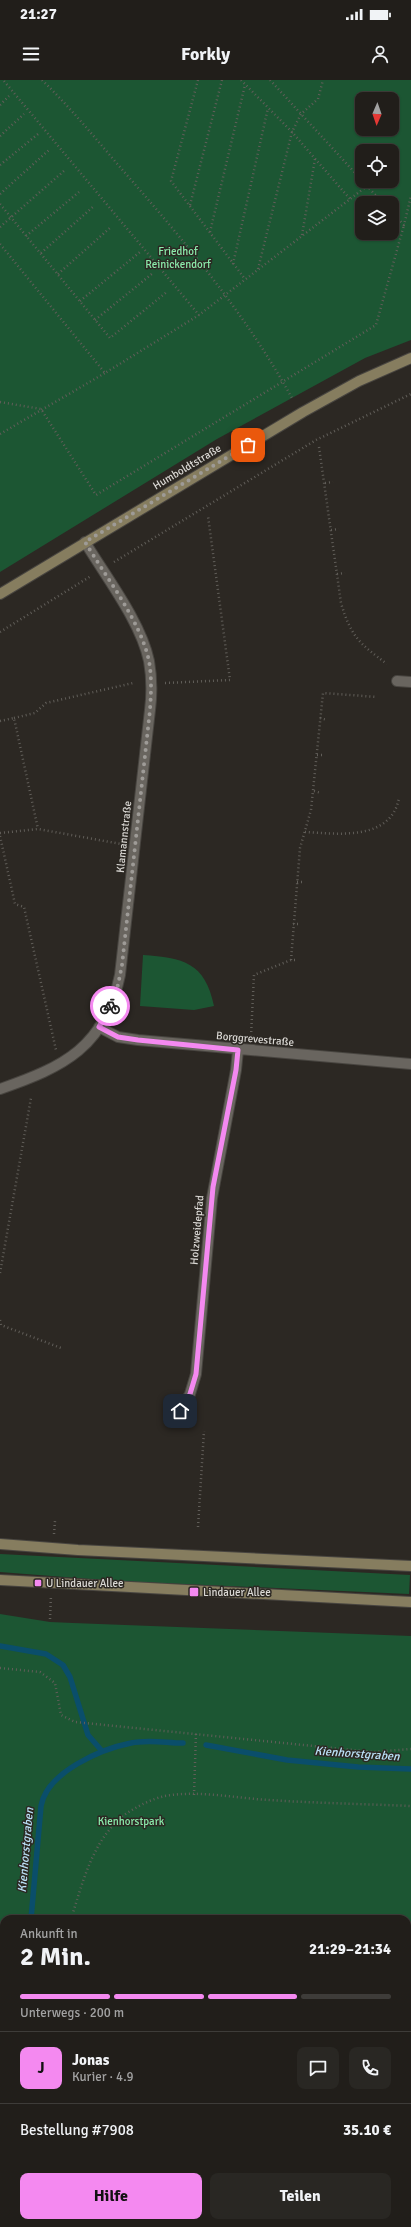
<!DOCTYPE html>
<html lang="de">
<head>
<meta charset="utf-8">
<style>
	:root { --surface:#211e1a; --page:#292723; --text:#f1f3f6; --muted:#a2a2a2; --line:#3e3c39; --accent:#f489f0 }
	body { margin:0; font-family:Signika,sans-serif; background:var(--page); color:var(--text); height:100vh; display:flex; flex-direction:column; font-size:15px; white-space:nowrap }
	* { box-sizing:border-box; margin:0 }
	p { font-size:13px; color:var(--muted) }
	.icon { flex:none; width:22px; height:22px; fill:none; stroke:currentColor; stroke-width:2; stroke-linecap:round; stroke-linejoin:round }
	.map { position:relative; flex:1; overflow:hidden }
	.panel { position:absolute; left:0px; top:1835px; width:411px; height:312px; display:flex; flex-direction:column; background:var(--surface); border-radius:12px 12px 0 0; box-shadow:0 1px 3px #0004,0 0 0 1px var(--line) }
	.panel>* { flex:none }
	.needle { width:26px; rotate:182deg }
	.tools { position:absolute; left:355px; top:12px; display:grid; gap:8px }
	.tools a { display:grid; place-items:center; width:44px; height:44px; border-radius:8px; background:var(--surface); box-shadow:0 1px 3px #0004,0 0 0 1px var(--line); font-size:20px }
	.pin { position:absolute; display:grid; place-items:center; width:34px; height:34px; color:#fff; margin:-17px; border-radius:8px; box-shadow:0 2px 6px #0006 }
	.courier { position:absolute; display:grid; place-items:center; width:40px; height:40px; margin:-20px; border:3px solid #f489f0; border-radius:50%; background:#fff; color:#222; box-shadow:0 1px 5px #0007 }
	.overview em { font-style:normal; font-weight:800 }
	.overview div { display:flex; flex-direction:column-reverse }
	.overview { display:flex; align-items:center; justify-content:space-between; height:68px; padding:0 20px }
	h1 { font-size:26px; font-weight:800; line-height:30px }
	.bar { display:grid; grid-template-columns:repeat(4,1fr); gap:6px 4px; align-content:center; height:48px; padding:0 20px }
	.bar i { height:5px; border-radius:3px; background:var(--line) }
	.bar .on { background:var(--accent) }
	.bar p { grid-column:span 4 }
	.line { display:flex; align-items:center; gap:10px; padding:0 20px; border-top:1px solid var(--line) }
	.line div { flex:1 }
	.round { display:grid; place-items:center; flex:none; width:42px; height:42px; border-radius:8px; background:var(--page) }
	.action { display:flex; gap:8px; margin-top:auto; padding:8px 20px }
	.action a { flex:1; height:46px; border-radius:8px; background:var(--accent); color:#111; font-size:16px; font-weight:800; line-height:46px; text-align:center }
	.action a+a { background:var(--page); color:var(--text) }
	.status { display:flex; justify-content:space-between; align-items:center; height:28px; padding:0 20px; background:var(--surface); direction:ltr }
	.status svg { height:11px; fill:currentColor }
	header { display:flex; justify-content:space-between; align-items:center; height:52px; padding:0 20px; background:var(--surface); font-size:18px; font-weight:800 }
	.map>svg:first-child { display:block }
	.green { fill:#1c5633; fill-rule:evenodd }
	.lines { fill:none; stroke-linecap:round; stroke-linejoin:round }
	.stream { stroke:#0a4e6b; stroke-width:5.5 }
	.lane-casing { stroke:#484540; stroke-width:10 }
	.street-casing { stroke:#484540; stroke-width:12 }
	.secondary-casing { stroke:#484540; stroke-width:12 }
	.path { stroke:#615e59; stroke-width:2.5; stroke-dasharray:1 3; stroke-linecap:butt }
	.lane { stroke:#69655f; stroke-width:8 }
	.street { stroke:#69655f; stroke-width:10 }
	.secondary { stroke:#867d5f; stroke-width:10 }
	.done { stroke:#9e9b97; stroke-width:4; stroke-dasharray:0 7.2 }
	.route { stroke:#f489f0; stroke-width:5 }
	.poi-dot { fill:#f489f0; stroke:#2c2823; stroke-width:1.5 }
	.labels { text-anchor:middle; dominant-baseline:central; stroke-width:3; stroke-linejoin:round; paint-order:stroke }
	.park-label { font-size:11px; fill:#8bebab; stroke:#2c2823 }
	.street-label { font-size:11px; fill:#dbd9d5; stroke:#2c2823 }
	.poi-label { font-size:11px; fill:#dbd9d5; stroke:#2c2823; text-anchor:start }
	.water-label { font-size:12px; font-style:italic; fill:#bae1f7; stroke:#2c2823 }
</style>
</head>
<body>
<div class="status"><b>21:27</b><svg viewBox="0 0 49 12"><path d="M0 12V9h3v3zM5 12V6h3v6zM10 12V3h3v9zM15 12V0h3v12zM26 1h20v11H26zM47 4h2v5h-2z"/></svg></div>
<header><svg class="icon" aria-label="menu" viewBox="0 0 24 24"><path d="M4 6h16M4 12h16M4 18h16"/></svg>Forkly<svg class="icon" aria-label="person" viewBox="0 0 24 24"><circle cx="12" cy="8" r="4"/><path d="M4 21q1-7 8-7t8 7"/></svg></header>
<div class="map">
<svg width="411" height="2147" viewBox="0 0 411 2147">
	<rect width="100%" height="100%" fill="#2c2823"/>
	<path class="green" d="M0 0H411V260L365 278 217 359 0 492ZM362 19H392V49H362ZM362 71H392V101H362ZM362 123H392V153H362Z
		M143 875C183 878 205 882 214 926L194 930 140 926Z
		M0 1474 410 1495 409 1514 116 1501 0 1492Z
		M0 1534 50 1542 73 1543 411 1556V1916H407V1839H4V2143H407V1941H411V2147H0Z"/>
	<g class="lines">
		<path class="stream" d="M0 1566 46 1574 63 1585 70 1597 88 1655 102 1671
			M206 1665 287 1680 358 1687 411 1689
			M31 1839 41 1726C47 1692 101 1669 131 1663 148 1659 167 1663 183 1663"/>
		<defs>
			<path id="lane" d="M407 1925H411"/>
			<path id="street" d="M397 601 411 602
				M99 947 118 957 138 960 411 984
				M0 1009C64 987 105 967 120 895L150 630C152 614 152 598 149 581 141 542 106 497 85 462
				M180 1331 190 1314 196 1294 212 1118 236 990 238 970"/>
			<path id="secondary" d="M0 514 303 332 359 301 411 278
				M0 1464 78 1470 411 1486
				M0 1500 411 1522"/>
		</defs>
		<use href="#lane" class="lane-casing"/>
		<use href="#street" class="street-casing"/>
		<use href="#secondary" class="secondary-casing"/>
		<path class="path" d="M42 0C75 32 103 68 133 102 192 170 250 241 293 320
			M198 0 171 101 245 199
			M241 0 292 52 350 119
			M270 0 367 106
			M4 1 199 235
			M0 25 9 16
			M0 56 24 34
			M0 85 38 54
			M0 114 49 70
			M0 124 110 258 168 211
			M190 125 222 0
			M392 133 404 145 411 116
			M0 147 65 90
			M210 152 245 5
			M302 155 315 79
			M26 156 79 112
			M0 164 105 293 199 235 367 106 383 123
			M41 173 94 126
			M233 184 268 28
			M258 189 292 52 301 34 318 19 323 0
			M58 194 111 147
			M80 221 140 172
			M95 240 153 193
			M0 322 41 329 96 415 376 245 404 145
			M0 354 105 293
			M319 367 341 523C351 557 360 564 387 584
			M325 403 333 402
			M331 450 339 449
			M114 482 316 360 411 314
			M337 494 345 493
			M0 552 91 496
			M165 603 230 600 208 436
			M14 638 35 633 46 623 133 603
			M320 638 327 640
			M0 641 14 638 38 749
			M317 675H324
			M314 711 321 713
			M305 752C338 754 391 761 399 718
			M0 753 38 749 121 764
			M0 756 15 824 24 827 56 970
			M297 802H303
			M293 844H300
			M291 880 300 768 311 730 323 613 377 617
			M251 956 254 895 291 880H297
			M0 1193 31 1018
			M0 1240 1 1245 61 1268
			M198 1447 204 1351
			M54 1454 55 1441
			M50 1539 51 1515
			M0 1588 40 1592 55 1603 61 1635 75 1642 373 1672 411 1669
			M194 1715 196 1653
			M71 1839C83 1802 92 1761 124 1735 136 1727 151 1719 165 1716 198 1710 235 1718 268 1720 316 1723 363 1724 411 1726
			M407 1894H411
			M0 1940H4
			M0 1995 4 1992
			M6 2147V2143"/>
		<use href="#lane" class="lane"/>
		<use href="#street" class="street"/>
		<use href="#secondary" class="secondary"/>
	</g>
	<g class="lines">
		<path class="done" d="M110 926 118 905 122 885 150 630C151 614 152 598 149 581 141 542 106 497 85 462L248 365"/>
		<path class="route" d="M110 926 99 947 118 957 138 960 238 970 236 990 213 1107 196 1294 190 1314 180 1331"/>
	</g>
	<g class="poi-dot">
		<rect x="34" y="1499" width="8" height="8" rx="2"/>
		<rect x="189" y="1507" width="10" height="10" rx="2"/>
	</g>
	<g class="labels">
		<g class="park-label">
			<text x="178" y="171">Friedhof<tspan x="178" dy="13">Reinickendorf</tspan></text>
			<text x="131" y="1741">Kienhorstpark</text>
		</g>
		<g class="street-label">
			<text transform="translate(187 387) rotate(-31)">Humboldtstraße</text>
			<text transform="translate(124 757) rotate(-84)">Klamannstraße</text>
			<text transform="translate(255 959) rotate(5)">Borggrevestraße</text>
			<text transform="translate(197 1150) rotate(-85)">Holzweidepfad</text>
		</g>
		<g class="poi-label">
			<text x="46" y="1503">U Lindauer Allee</text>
			<text x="203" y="1512">Lindauer Allee</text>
		</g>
		<g class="water-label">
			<text transform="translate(357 1674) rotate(4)">Kienhorstgraben</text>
			<text transform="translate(26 1770) rotate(-85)">Kienhorstgraben</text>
		</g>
	</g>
</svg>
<div class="tools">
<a><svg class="needle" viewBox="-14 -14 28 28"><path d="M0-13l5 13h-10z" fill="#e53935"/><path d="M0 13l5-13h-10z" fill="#a2a2a2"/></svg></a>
<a><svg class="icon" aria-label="locate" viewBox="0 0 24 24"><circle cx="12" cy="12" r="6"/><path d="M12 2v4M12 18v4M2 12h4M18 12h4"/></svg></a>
<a><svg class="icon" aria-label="layers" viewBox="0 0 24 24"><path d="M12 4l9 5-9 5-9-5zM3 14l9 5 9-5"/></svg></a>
</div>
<div class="pin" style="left:248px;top:365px;background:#ea580c"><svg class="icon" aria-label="bag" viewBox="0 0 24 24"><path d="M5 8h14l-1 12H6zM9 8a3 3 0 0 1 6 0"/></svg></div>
<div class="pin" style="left:180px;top:1331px;background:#1f2937"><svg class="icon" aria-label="home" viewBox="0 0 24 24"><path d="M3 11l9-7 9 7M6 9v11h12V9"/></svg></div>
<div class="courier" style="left:110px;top:926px"><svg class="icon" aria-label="bike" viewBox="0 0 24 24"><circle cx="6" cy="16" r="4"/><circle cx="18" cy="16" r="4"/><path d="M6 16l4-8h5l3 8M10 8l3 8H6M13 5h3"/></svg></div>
<section class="panel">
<div class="overview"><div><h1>2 Min.</h1><p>Ankunft in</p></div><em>21:29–21:34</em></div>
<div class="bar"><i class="on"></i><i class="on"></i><i class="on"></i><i></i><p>Unterwegs · 200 m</p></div>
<div class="line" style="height:72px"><b class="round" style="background:var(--accent);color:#111">J</b><div><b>Jonas</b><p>Kurier · 4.9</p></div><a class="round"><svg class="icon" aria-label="chat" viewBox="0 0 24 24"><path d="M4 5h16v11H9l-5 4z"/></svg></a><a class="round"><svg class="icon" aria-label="phone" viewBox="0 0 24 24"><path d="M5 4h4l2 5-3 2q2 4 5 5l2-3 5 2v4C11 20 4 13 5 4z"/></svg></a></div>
<div class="line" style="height:52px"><div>Bestellung #7908</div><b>35.10 €</b></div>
<div class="action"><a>Hilfe</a><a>Teilen</a></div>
</section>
</div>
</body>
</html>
